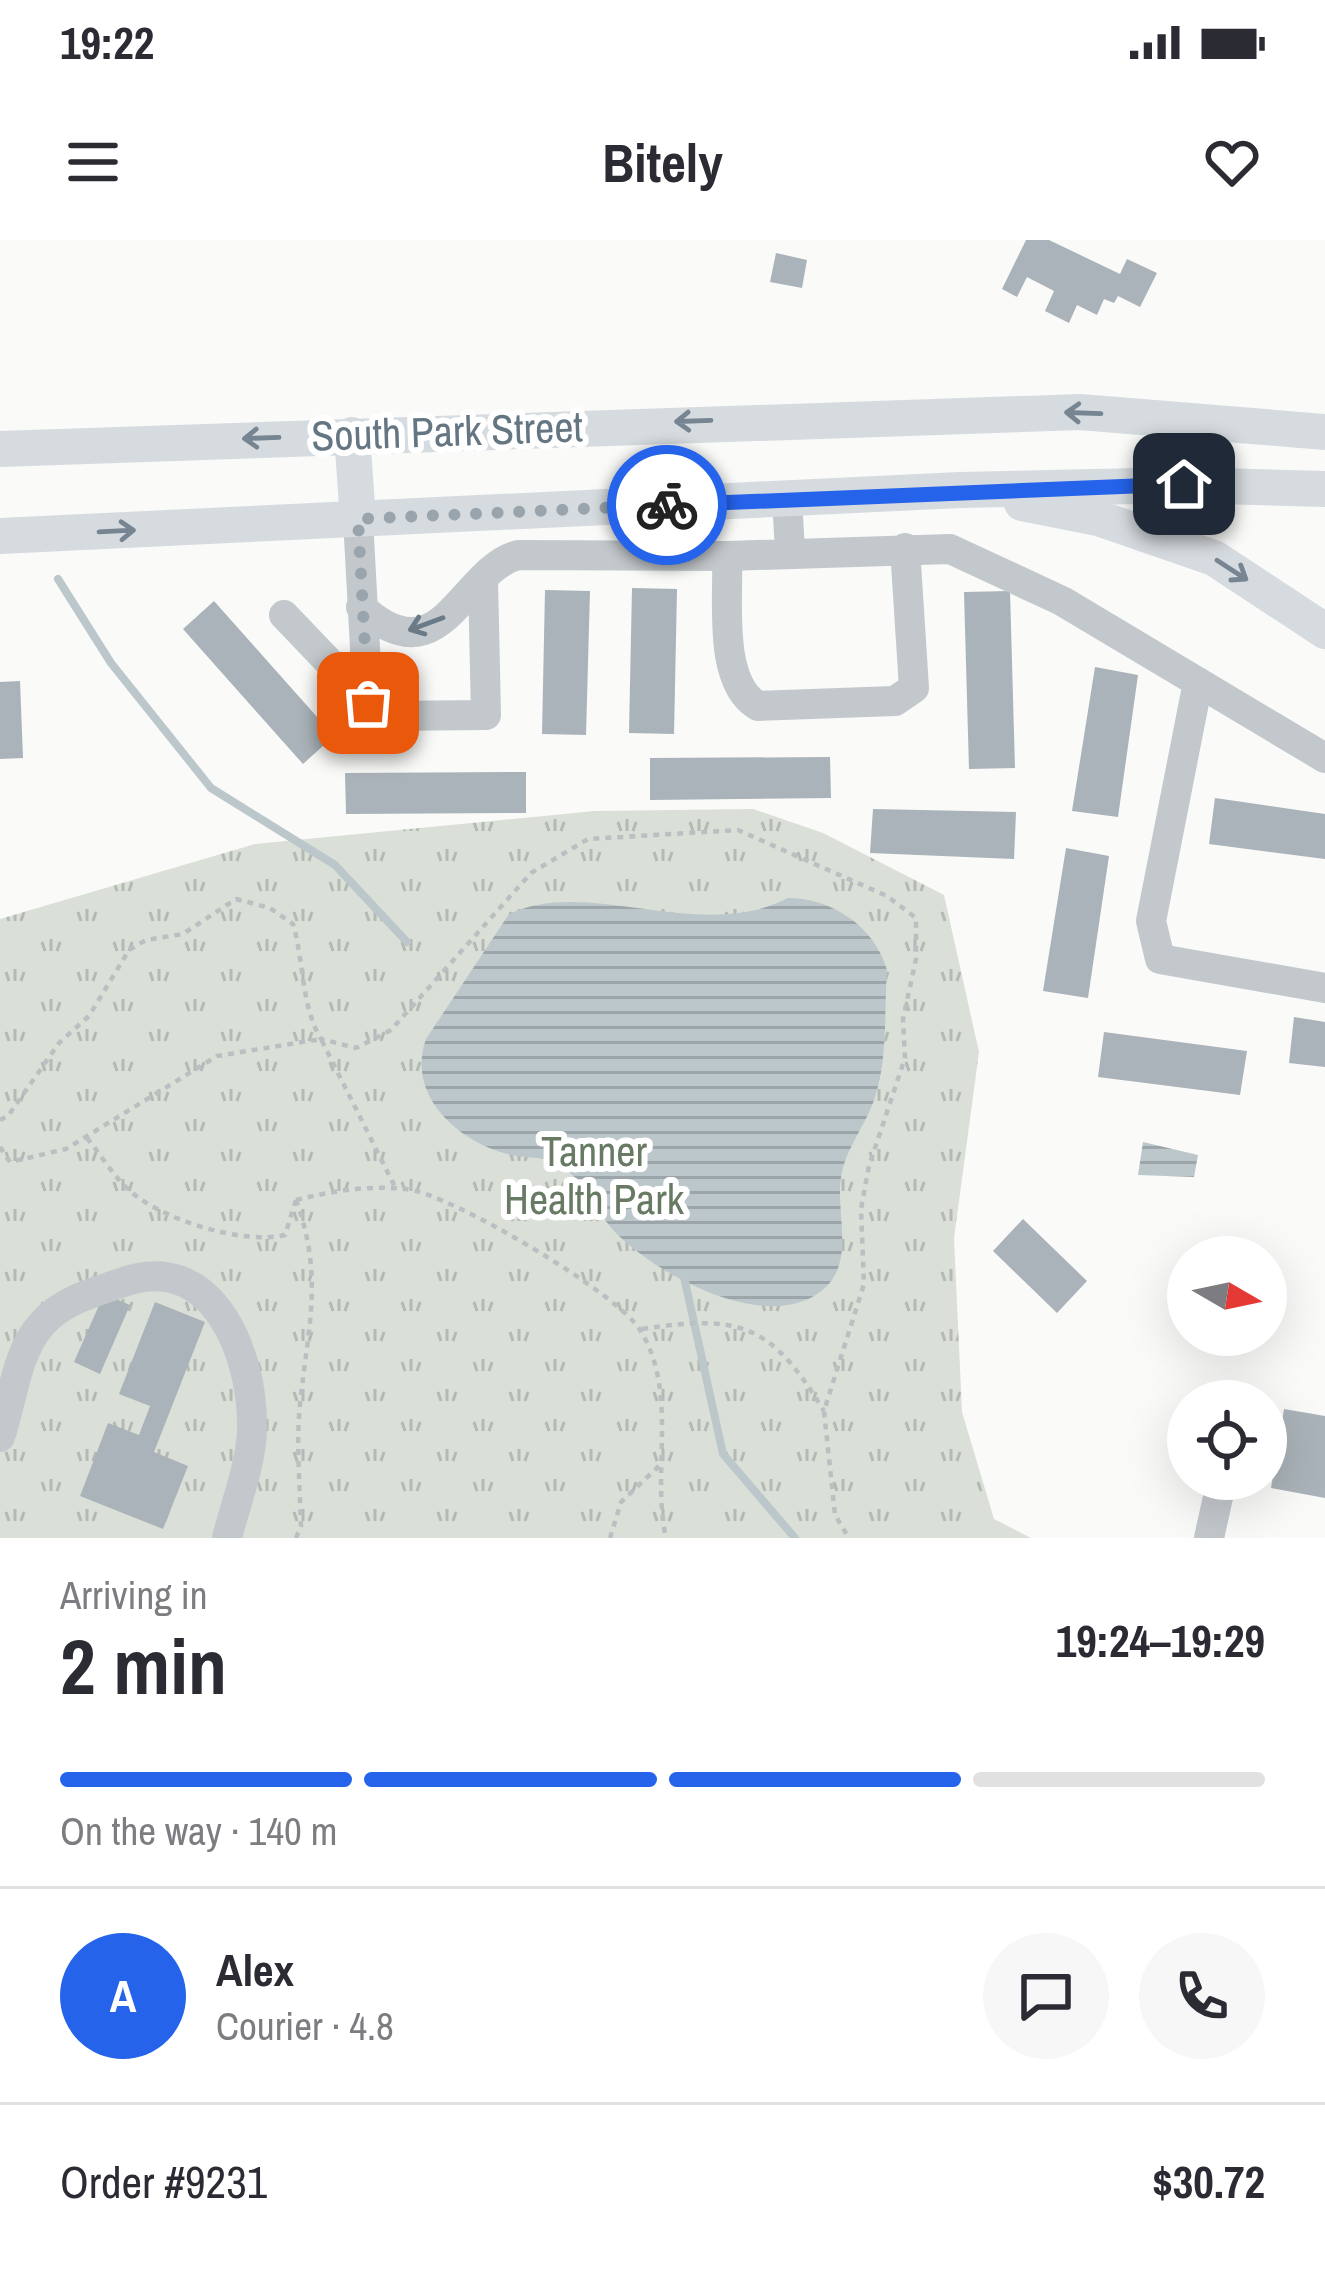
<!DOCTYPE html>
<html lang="en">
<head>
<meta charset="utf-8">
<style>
	:root { --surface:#fff; --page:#f7f7f7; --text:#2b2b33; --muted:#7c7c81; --line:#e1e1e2; --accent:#2563eb }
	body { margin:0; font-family:"Archivo Narrow",sans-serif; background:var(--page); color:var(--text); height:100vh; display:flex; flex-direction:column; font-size:45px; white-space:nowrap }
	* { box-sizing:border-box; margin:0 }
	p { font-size:39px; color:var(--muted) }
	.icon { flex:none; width:66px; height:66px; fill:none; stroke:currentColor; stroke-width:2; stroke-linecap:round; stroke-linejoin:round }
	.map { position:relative; height:1298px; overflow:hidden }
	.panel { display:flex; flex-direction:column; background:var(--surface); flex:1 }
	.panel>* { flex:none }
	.needle { width:78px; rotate:99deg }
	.fabs { position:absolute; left:1167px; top:996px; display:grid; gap:24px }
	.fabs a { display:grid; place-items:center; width:120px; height:120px; border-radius:50%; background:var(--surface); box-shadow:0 12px 48px #0002; font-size:60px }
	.pin { position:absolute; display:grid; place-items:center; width:102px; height:102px; color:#fff; margin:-51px; border-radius:24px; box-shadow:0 6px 18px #0006 }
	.courier { position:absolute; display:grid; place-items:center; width:120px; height:120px; margin:-60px; border:9px solid #2563eb; border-radius:50%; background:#fff; color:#222; box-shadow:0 3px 15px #0007 }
	.overview em { font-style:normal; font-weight:800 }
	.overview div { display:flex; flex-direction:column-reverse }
	.overview { display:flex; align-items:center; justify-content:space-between; height:204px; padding:0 60px }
	h1 { font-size:78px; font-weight:800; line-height:90px }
	.bar { display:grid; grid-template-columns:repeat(4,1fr); gap:18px 12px; align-content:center; height:144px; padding:0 60px }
	.bar i { height:15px; border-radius:9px; background:var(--line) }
	.bar .current { background:var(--accent) }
	.bar p { grid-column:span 4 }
	.line { display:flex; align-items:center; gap:30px; padding:0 60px; border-top:3px solid var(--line) }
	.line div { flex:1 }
	.round { display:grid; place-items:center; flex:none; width:126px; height:126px; border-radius:63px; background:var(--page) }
	.status { display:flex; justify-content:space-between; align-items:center; height:84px; padding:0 60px; background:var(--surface); direction:ltr }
	.status svg { height:33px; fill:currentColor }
	header { display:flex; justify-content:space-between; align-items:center; height:156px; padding:0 60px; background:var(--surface); font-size:54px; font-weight:800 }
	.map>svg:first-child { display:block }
	.park { fill:url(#park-tufts) }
	.water { fill:url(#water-rules) }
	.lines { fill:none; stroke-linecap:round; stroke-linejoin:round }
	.stream { stroke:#bbc7cb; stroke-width:8 }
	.building { fill:#aab3b9 }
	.path { stroke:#bbbfc2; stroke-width:4.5; stroke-dasharray:6 6; stroke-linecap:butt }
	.minor { stroke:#c3c8cc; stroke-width:30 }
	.major { stroke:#d6dbdf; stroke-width:36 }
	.oneway { stroke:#768591 }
	.oneway2 { stroke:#6a7a87 }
	.done { stroke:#99a4ac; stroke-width:12; stroke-dasharray:0 21.6 }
	.route { stroke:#2563eb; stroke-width:15 }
	.labels { text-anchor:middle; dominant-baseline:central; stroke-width:12; stroke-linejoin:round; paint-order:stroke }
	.street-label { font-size:42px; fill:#657683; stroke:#fff }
	.park-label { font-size:42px; fill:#687a64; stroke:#fff }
</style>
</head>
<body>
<div class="status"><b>19:22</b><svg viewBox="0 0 49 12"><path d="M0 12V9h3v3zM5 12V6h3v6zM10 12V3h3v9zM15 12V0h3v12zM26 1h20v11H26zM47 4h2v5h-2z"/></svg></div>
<header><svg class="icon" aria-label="menu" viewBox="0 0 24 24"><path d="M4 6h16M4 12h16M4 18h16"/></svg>Bitely<svg class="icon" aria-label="heart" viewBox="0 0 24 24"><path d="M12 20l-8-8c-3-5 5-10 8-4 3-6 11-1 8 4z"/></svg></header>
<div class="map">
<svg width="1325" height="1298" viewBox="0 0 1325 1298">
	<defs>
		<pattern id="park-tufts" width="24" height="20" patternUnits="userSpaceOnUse" patternTransform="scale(3)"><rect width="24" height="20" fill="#dadfd7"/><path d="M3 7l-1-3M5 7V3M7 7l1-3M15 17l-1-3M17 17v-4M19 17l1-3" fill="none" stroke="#b4b9b4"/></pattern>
		<pattern id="water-rules" width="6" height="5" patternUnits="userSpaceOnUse" patternTransform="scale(3)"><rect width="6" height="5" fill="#bbc7cb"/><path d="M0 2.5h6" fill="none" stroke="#9ca6aa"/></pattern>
	</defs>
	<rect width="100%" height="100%" fill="#fafaf8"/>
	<path class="park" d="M753 569 823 593 944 655 979 812 954 998 962 1172 994 1279 1031 1298H0V679L255 604 595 571Z"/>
	<path class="water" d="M788 658C832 658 875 687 887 730 884 771 888 818 875 857 867 883 848 905 842 932 833 971 859 1023 820 1052 764 1094 654 1033 614 991 597 972 584 942 563 927 546 915 530 919 511 915 457 902 406 855 426 799L509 674C588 636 700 704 788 658Z
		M1143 902 1198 915 1194 937 1138 935Z"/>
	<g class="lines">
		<path class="stream" d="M58 339 111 423 211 548 335 625 407 702
			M684 1037 723 1214 795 1298"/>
	</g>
	<path class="building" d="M1026 0H1049L1120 34 1127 19 1157 33 1140 67 1118 56 1114 63 1104 59 1097 75 1077 65 1069 83 1045 71 1054 51 1027 37 1017 57 1002 49Z
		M776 13 807 20 802 48 770 42Z
		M632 348 677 349 674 494 629 493Z
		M545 350 590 351 586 495 542 494Z
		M1010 351 1015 528 969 529 964 352Z
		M214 361 334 496 303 524 183 389Z
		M1095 427 1138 435 1118 577 1072 571Z
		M20 441 23 518 0 519V442Z
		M830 517 831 558 650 560V518Z
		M526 532V573L346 574 345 533Z
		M1215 558 1325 574V619L1209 604Z
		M873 569 1016 572 1014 619 870 613Z
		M1066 608 1109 616 1088 758 1043 751Z
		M1294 777 1325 782V827L1289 823Z
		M1104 792 1247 811 1240 855 1098 837Z
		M1023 979 1087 1041 1057 1073 993 1011Z
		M104 1054 130 1065 100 1134 74 1122Z
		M155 1062 205 1082 154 1212 188 1226 163 1289 80 1256 108 1183 139 1195 150 1166 119 1154Z
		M1284 1169 1325 1176V1258L1271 1248Z"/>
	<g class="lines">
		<path class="path" d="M0 880 8 876 59 803 89 776 129 710 146 700 183 694 236 659 270 668 293 684C304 721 301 766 321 799L356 808 391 790 531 633 588 599 738 590 887 656 916 678V719L903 779 905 818 869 926 861 969 864 1044 824 1171 835 1275 849 1298
			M87 898C101 915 114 937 130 951 163 980 243 1005 285 995L296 960
			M0 907 10 922 66 909 217 816 321 799 396 949
			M296 960C332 951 369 945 406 949 449 953 618 1053 640 1090 679 1152 651 1232 666 1298
			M642 1089C741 1074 771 1084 824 1171
			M296 1298 301 1286C300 1246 296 1204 300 1164 308 1086 324 1037 296 960
			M610 1298 621 1262 659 1226"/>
		<path class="minor" d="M787 259 790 311
			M358 279 368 463 382 476 486 475 483 340
			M727 316C729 358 717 442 758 466L895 461 914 448 905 308
			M361 367C442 441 461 330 518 315L727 316 950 309 1062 361 1325 518
			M284 375 368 463
			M1198 442 1151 681 1160 719 1325 748
			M0 1197C12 1162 16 1113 41 1085 61 1061 92 1053 121 1043 213 1008 254 1116 252 1190 251 1225 235 1265 227 1298
			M1209 1298 1222 1239"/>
		<path class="major" d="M352 195 358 279
			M0 209 1080 172 1325 192
			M1022 263 1098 278 1214 318 1325 391
			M0 296 960 250 1184 245 1325 249"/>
	</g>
	<defs><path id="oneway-shaft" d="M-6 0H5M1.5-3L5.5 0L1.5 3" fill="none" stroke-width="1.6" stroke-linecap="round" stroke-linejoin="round" transform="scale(3)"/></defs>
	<g class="oneway">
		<use href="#oneway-shaft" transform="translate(1083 173) rotate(-178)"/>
		<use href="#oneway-shaft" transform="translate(693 181) rotate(178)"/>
		<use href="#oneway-shaft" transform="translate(261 198) rotate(178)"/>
		<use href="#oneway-shaft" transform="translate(117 291) rotate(-3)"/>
		<use href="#oneway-shaft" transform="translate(1232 330) rotate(33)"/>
	</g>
	<use class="oneway2" href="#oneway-shaft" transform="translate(426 384) rotate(160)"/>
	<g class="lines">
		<path class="done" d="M368 463 358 279 667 265"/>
		<path class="route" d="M667 265 1184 244"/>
	</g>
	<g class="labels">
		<g class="street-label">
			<text transform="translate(447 191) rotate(-2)">South Park Street</text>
		</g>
		<g class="park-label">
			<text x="594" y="911">Tanner<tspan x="594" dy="48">Health Park</tspan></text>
		</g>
	</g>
</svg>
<div class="fabs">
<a><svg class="needle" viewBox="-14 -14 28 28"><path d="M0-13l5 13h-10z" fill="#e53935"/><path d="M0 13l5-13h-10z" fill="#7c7c81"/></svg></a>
<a><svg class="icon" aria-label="locate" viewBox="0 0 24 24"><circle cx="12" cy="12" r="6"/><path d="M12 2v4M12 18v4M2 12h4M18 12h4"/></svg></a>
</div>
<div class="pin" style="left:368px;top:463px;background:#ea580c"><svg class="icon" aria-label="bag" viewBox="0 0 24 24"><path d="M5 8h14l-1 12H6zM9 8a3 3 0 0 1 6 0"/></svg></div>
<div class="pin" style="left:1184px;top:244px;background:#1f2937"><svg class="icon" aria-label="home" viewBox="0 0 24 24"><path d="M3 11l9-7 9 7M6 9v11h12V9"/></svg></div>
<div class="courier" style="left:667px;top:265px"><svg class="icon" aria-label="bike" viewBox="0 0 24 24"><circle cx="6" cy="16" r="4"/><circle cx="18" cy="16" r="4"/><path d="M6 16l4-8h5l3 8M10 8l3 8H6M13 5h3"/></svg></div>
</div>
<section class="panel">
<div class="overview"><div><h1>2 min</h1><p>Arriving in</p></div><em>19:24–19:29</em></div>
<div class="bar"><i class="current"></i><i class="current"></i><i class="current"></i><i></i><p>On the way · 140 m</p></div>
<div class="line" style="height:216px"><b class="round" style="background:var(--accent);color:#fff">A</b><div><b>Alex</b><p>Courier · 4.8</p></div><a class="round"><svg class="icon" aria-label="chat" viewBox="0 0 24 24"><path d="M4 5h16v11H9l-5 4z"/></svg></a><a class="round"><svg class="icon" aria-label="phone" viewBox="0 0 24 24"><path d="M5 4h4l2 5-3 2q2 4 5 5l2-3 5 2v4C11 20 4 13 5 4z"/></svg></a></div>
<div class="line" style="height:156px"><div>Order #9231</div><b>$30.72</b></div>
</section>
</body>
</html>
